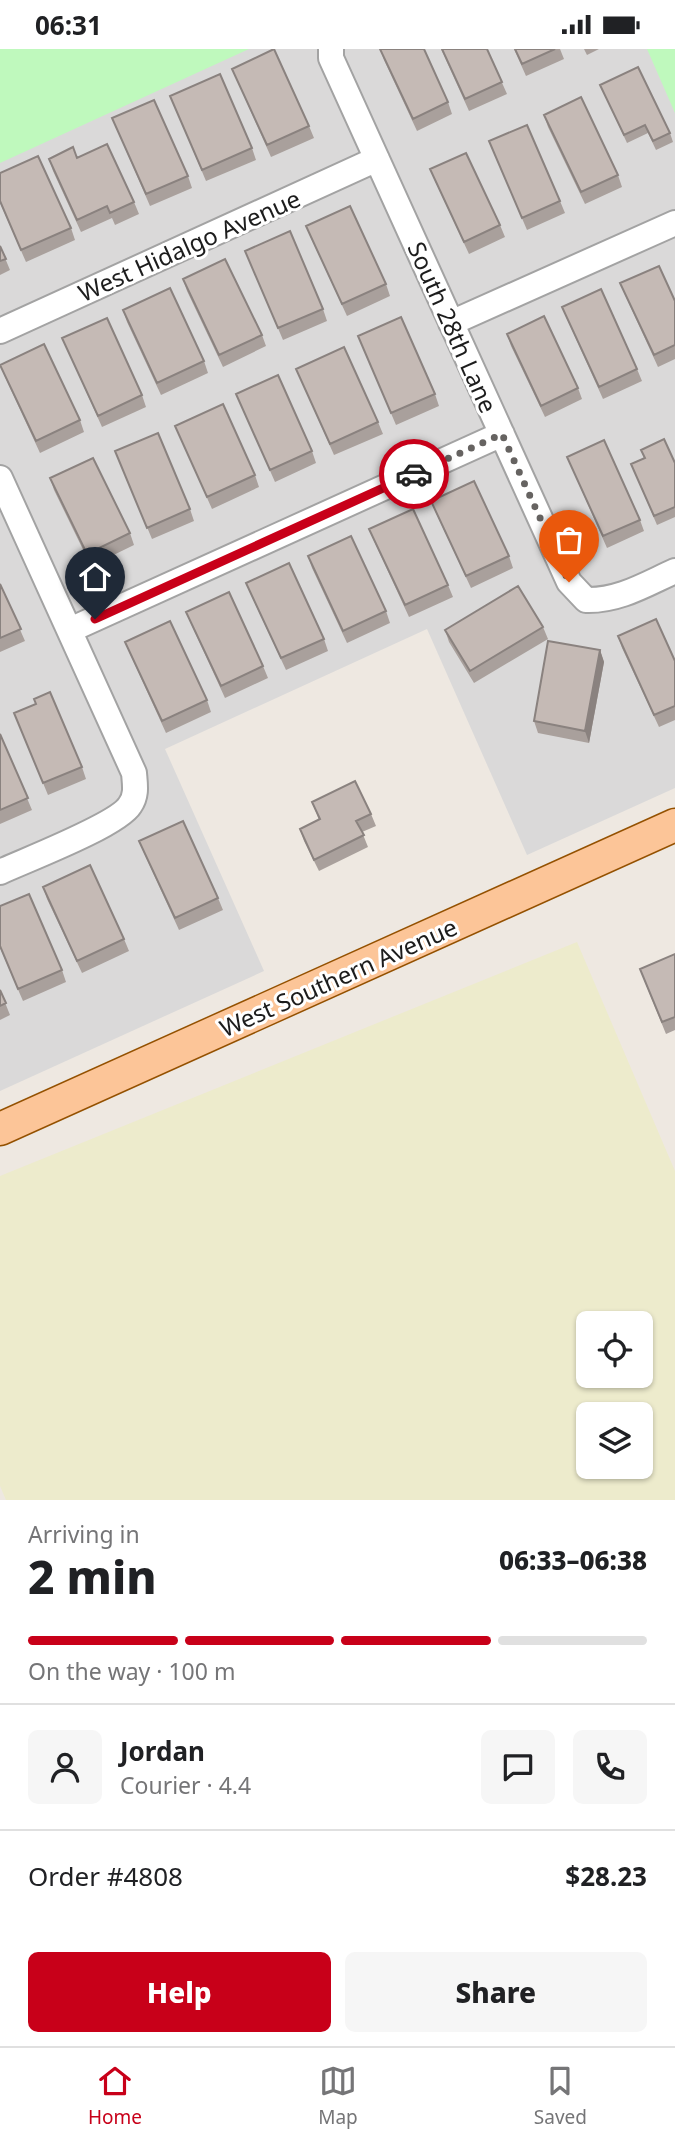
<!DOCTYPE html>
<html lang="en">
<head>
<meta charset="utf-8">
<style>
	:root { --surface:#fff; --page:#f6f6f6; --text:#202124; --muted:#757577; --line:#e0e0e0; --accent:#c80019 }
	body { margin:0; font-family:"Noto Sans",sans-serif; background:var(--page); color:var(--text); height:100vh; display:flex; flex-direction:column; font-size:26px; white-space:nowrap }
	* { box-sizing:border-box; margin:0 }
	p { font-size:23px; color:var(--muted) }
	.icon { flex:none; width:38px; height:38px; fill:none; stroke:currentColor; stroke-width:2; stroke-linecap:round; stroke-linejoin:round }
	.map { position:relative; height:1451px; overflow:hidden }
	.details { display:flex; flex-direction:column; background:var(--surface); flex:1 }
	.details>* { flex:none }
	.buttons { position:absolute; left:576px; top:1262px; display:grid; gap:14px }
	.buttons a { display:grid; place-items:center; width:77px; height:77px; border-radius:10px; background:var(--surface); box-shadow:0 2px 5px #0004; font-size:35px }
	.pin { position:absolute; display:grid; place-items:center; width:60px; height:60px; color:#fff; margin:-72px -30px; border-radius:50% 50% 50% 0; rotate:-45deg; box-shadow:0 0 7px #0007 }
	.pin .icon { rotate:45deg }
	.courier { position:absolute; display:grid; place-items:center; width:70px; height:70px; margin:-35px; border:5px solid #c80019; border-radius:50%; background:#fff; color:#222; box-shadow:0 2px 9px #0007 }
	.head em { font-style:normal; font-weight:800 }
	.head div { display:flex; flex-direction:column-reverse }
	.head { display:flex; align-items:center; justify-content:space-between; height:119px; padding:0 28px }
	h1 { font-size:46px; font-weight:800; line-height:52px }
	.bar { display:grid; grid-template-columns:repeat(4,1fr); gap:10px 7px; align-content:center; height:84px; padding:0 28px }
	.bar i { height:9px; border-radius:5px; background:var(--line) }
	.bar .active { background:var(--accent) }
	.bar p { grid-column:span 4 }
	.line { display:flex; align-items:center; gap:18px; padding:0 28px; border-top:2px solid var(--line) }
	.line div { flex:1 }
	.round { display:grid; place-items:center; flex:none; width:74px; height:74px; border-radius:10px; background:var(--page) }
	.action { display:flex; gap:14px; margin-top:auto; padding:14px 28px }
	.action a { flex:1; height:80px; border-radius:10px; background:var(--accent); color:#fff; font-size:28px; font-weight:800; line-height:80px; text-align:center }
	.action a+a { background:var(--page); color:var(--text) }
	.status { display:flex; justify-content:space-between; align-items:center; height:49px; padding:0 35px; background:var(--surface); direction:ltr }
	.status svg { height:19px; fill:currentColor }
	.tabs { display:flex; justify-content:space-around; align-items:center; height:98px; border-top:2px solid var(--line); background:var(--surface); font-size:19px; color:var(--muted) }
	.tabs a { display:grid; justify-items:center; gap:4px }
	.tabs .active { color:var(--accent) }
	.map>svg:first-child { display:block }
	.residential { fill:#dad9d9 }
	.farmland { fill:#edebcc; fill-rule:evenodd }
	.park { fill:#bff9bd }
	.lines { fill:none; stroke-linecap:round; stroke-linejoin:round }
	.minor-casing { stroke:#a3a3a3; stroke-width:28 }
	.major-casing { stroke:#945100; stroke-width:35 }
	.minor { stroke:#fff; stroke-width:24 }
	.major { stroke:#fcc598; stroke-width:32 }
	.wall { fill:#a9a09c }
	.shaded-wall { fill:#8a827f }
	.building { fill:#c5bab5; stroke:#8a827f; stroke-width:2 }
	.done { stroke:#666361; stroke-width:7; stroke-dasharray:0 12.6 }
	.route { stroke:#c80019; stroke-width:9 }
	.labels { text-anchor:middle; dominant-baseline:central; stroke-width:6; stroke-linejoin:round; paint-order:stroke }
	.street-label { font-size:24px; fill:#1c1c1c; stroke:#fff }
</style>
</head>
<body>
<div class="status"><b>06:31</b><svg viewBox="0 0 49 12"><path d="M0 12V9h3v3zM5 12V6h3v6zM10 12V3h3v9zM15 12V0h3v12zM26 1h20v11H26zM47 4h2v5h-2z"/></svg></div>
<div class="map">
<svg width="675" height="1451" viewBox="0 0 675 1451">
	<rect width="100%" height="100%" fill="#eee8e1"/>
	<path class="residential" d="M0 0H675V739L527 806 427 580 165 700 264 922 0 1042Z"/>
	<path class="farmland" d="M577 893 675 1122V1451H6L0 1437V1127ZM588 1274H640V1326H588ZM588 1365H640V1418H588Z"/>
	<path class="park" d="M0 0H249L0 114Z
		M647 0H675V64Z"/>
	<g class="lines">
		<defs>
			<path id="minor" d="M331 0V9L569 533 586 551C619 552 646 535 675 522
				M451 274 675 174
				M0 282 377 110
				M0 429 134 724C135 736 137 746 130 756 118 776 26 811 0 823
				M70 581 502 385"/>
			<path id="major" d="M0 1080 675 776"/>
		</defs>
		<use href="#minor" class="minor-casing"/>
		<use href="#major" class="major-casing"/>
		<use href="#minor" class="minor"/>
		<use href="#major" class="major"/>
	</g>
	<path class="wall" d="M380 0 448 53 452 65 417 82 384 11Z
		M441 0H487L507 45 469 62Z
		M514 0H560L564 10 526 27Z
		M584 0H599L587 6Z
		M232 20 309 77 314 89 271 108Z
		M600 36 670 84 673 93 656 101 648 84 627 94Z
		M170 47 252 99 256 111 206 132Z
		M544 66 618 126 622 138 585 155 548 78Z
		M112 69 188 127 192 139 150 157Z
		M489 92 560 152 565 164 527 181Z
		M77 109 134 153 139 165 115 176 112 169 81 183 53 122 49 110Z
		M430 120 500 176 505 188 469 205 435 132Z
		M0 124 71 179 75 191 26 213 0 154Z
		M306 177 386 235 390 247 347 267 311 189Z
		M0 197 10 221 0 226Z
		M245 202 323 260 327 272 283 291Z
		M183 230 262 286 266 297 223 318 187 242Z
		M620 234 675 252V310L658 318 625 246Z
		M562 258 637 320 642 332 603 350 567 270Z
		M123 261 204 312 208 324 161 346 127 273Z
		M507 285 578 339 582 350 545 368 511 297Z
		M358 287 435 345 439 357 396 376Z
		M62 289 142 346 146 358 102 378Z
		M0 316 80 371 84 383 40 404 5 328Z
		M296 320 378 373 383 385 334 406Z
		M236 345 312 402 316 414 275 433Z
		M175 377 255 426 259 438 212 460Z
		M641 401 675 414V468L657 476 631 415 644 409Z
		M115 402 190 460 194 472 152 490Z
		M567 408 640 471 644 482 607 499Z
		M50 429 130 484 134 496 91 517 54 441Z
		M431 452 509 507 513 519 471 539 436 464Z
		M369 480 448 536 453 548 409 568 374 492Z
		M308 507 386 562 390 574 347 594 312 519Z
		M246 534 324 590 328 602 286 621 251 546Z
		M0 535 25 592 0 603Z
		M186 563 263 617 268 629 225 649 191 575Z
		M543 578 548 590 474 634 449 593 445 581Z
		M618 587 675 612V671L659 678 622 599Z
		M125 593 207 651 211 663 166 684 130 605Z
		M600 601 604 613 589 694 538 684 534 672Z
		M14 664 82 718 86 730 48 746Z
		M0 685 32 761 0 775Z
		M312 753 371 765 376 777 362 783 368 798 319 822 304 792 300 780 319 771Z
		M139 792 218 849 223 861 179 881 144 804Z
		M43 838 124 890 129 902 82 924 47 850Z
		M0 857 62 921 66 933 23 952 0 899Z
		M675 905V981L666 985 644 931Z
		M0 941 10 966 0 971Z"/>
	<path class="shaded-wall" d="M600 601 604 613 589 694 585 682Z"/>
	<path class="building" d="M274 0 309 77 267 96 232 20Z
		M380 0H424L448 53 413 70Z
		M442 0H487L502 33 465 50Z
		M515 0H555L522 15Z
		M638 18 670 84 653 92 645 76 624 86 600 36Z
		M220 25 252 99 202 121 170 47Z
		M581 48 618 126 581 143 544 66Z
		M154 51 188 127 146 145 112 69Z
		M527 76 560 152 522 169 489 92Z
		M107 95 134 153 110 164 107 157 77 171 49 110 73 98 77 109Z
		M466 104 500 176 464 193 430 120Z
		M38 107 71 179 21 201 0 152V124Z
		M350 157 386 235 342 255 306 177Z
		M290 182 323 260 278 279 245 202Z
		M0 197 6 210 0 212Z
		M225 210 262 286 219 306 183 230Z
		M659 217 675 252V296L654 306 620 234Z
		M170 239 204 312 157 334 123 261Z
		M601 240 637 320 599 338 562 258Z
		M544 267 578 339 541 357 507 285Z
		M401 268 435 345 391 364 358 287Z
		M107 269 142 346 98 367 62 289Z
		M44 295 80 371 36 392 0 316Z
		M344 298 378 373 330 395 296 320Z
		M278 326 312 402 270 421 236 345Z
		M223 355 255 426 207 448 175 377Z
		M158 384 190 460 147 479 115 402Z
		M664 390 675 414V458L654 467 631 415 645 409 641 401Z
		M604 391 640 471 603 487 567 408Z
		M93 409 130 484 87 505 50 429Z
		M474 432 509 507 466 527 431 452Z
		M413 460 448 536 405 556 369 480Z
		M351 487 386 562 343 582 308 507Z
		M289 514 324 590 281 609 246 534Z
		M0 535 21 580 0 589Z
		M518 537 543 578 470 622 445 581Z
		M229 543 263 617 221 637 186 563Z
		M656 570 675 612V657L654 666 618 587Z
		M170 572 207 651 162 672 125 593Z
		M548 592 600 601 585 682 534 672Z
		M50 643 82 718 43 734 14 664 36 655 34 650Z
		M0 685 28 749 0 761Z
		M355 732 371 765 356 772 364 786 314 811 300 780 320 770 312 753Z
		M183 772 218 849 175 869 139 792Z
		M90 816 124 890 77 912 43 838Z
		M29 845 62 921 18 940 0 897V857Z
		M675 905V968L662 973 640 920Z
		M0 941 6 954 0 957Z"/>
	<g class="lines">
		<path class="done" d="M414 425 502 385 569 533"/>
		<path class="route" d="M95 570 414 425"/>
	</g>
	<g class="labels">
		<g class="street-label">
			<text transform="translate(189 196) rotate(-24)">West Hidalgo Avenue</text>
			<text transform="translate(453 278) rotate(66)">South 28th Lane</text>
			<text transform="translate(338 928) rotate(-24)">West Southern Avenue</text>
		</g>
	</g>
</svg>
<div class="buttons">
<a><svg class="icon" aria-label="locate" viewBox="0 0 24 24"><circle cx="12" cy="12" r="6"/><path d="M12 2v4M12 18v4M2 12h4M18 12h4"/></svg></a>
<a><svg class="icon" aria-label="layers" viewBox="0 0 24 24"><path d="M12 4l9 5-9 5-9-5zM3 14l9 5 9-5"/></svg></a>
</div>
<div class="pin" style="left:569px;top:533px;background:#ea580c"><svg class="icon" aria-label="bag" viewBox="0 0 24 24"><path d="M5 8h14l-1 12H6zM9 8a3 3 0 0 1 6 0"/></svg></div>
<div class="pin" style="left:95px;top:570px;background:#1f2937"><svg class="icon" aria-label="home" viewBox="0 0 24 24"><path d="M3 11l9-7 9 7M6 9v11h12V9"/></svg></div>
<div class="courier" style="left:414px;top:425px"><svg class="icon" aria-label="car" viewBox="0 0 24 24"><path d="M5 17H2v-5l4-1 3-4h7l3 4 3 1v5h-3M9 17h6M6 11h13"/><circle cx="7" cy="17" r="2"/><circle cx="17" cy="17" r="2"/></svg></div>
</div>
<section class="details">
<div class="head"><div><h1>2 min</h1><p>Arriving in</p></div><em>06:33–06:38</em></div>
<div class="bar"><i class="active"></i><i class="active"></i><i class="active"></i><i></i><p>On the way · 100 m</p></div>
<div class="line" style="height:126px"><a class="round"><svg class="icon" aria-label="person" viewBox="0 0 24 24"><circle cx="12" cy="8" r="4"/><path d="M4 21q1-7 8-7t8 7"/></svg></a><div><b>Jordan</b><p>Courier · 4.4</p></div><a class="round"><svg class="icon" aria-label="chat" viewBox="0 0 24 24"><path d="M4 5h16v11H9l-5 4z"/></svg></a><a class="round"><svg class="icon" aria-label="phone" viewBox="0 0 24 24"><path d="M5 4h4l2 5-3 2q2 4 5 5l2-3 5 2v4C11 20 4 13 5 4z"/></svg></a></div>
<div class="line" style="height:91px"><div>Order #4808</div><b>$28.23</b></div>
<div class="action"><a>Help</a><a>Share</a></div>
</section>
<nav class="tabs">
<a class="active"><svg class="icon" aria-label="home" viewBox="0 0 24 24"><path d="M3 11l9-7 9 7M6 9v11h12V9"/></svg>Home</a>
<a><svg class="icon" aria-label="map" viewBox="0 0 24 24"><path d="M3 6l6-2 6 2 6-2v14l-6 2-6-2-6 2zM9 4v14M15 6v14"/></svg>Map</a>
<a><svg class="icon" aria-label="saved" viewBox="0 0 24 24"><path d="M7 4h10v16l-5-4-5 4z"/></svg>Saved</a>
</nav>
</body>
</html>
